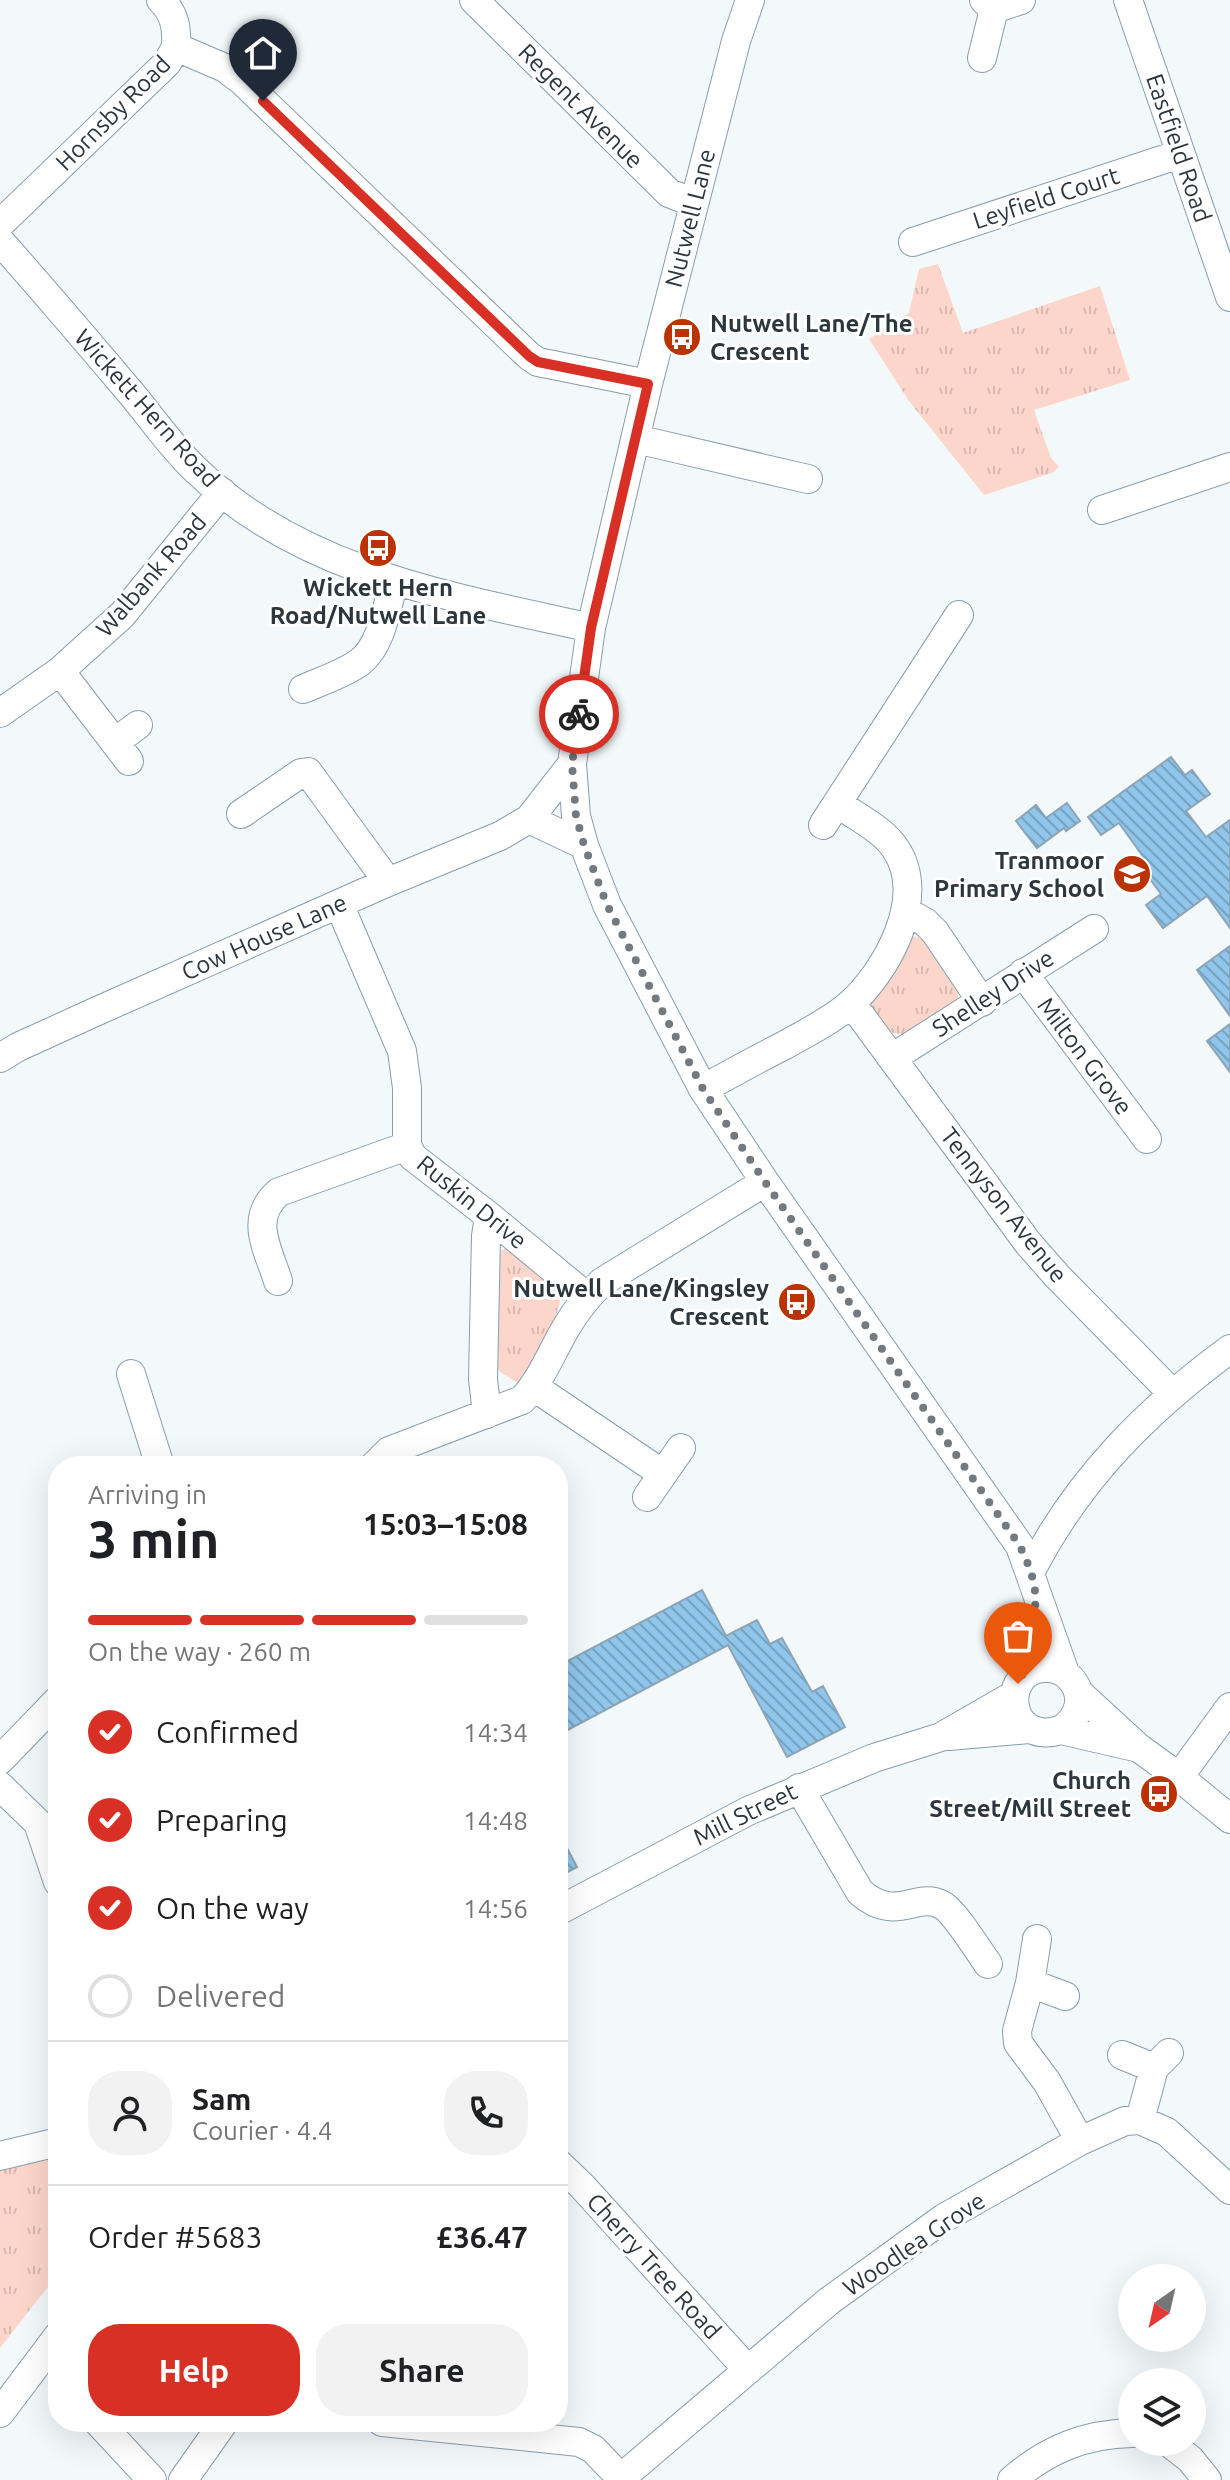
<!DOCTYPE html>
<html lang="en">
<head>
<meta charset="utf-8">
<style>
	:root { --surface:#fff; --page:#f2f2f2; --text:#202124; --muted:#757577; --line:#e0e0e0; --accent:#d93025 }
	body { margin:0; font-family:Ubuntu,sans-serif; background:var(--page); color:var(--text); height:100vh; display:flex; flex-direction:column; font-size:30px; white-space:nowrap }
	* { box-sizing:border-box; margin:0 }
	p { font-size:26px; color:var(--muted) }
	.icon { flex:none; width:44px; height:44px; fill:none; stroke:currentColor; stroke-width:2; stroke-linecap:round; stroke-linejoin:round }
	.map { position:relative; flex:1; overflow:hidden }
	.side { position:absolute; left:48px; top:1456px; width:520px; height:976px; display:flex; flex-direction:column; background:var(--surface); border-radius:32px; box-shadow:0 8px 32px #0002 }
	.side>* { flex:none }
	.needle { width:52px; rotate:214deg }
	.tools { position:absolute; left:1118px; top:2264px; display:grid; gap:16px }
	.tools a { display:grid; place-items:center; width:88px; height:88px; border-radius:50%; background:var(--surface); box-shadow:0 8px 32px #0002; font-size:40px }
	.pin { position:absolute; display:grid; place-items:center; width:68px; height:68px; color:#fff; margin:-82px -34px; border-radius:50% 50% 50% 0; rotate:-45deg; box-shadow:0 0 8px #0007 }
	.pin .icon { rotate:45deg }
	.courier { position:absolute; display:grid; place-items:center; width:80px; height:80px; margin:-40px; border:6px solid #d93025; border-radius:50%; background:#fff; color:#222; box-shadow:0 2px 10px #0007 }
	.headline em { font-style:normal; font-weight:600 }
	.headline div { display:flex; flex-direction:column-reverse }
	.headline { display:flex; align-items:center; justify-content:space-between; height:136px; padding:0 40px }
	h1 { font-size:52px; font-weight:600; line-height:60px }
	.bar { display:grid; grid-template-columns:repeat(4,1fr); gap:12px 8px; align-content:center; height:96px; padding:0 40px }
	.bar i { height:10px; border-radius:6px; background:var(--line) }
	.bar .active { background:var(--accent) }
	.bar p { grid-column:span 4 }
	.line { display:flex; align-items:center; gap:20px; padding:0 40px; border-top:2px solid var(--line) }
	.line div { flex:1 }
	.round { display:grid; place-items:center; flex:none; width:84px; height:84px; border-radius:32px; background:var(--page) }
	ol { padding:0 40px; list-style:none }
	li { display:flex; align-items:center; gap:24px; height:88px }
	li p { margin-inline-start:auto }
	li .icon { padding:8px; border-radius:50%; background:var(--accent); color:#fff; stroke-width:4 }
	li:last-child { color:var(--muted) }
	li i { width:44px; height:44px; border:4px solid var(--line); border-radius:50% }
	.primary-button { display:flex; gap:16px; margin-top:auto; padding:16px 40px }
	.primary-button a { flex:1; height:92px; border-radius:32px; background:var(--accent); color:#fff; font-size:32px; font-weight:600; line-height:92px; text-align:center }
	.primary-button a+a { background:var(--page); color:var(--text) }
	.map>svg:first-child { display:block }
	.grass { fill:url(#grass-tufts) }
	.building { fill:url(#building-back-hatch); stroke:#8ca4b5; stroke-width:2 }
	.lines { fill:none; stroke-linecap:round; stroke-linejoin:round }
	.minor-casing { stroke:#869eaf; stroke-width:30 }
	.minor { stroke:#fff; stroke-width:28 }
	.done { stroke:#727a80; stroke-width:8; stroke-dasharray:0 14.4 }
	.route { stroke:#d93025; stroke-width:10 }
	.labels { text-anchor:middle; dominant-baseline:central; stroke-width:6; stroke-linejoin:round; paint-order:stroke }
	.street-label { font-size:24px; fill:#2c363d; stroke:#fff }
	.poi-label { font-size:24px; font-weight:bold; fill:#2c363d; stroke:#fff; text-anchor:end }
</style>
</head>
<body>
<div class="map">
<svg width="1230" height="2480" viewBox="0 0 1230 2480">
	<defs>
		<pattern id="grass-tufts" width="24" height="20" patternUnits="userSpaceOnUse" patternTransform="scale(2)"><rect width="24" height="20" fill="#fcd6cb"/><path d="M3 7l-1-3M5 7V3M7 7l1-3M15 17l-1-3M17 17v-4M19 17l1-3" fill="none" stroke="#d8b8af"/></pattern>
		<pattern id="building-back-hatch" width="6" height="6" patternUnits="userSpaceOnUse" patternTransform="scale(2)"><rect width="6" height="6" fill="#90c6ec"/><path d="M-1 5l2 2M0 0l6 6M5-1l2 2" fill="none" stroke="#76a2c0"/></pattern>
	</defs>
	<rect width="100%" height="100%" fill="#f3f8fb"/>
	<path class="grass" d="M938 264 963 333 1100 286 1130 380 1034 410 1051 458 1059 467 1052 473 984 495 909 401 869 339 909 313 919 269Z
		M910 935 928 940 958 988V999L951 1008 906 1035 894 1033 878 1026 868 1005Z
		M508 1247 553 1282 561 1296C556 1326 536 1359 518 1383L500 1372 495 1363 497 1253Z
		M58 2152V2274L0 2348V2167Z"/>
	<path class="building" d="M1171 757 1185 775 1192 770 1210 794 1186 811 1206 837 1230 820V928L1207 896 1163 928 1146 905 1161 894 1141 867 1147 862 1119 823 1101 835 1088 817Z
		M1067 803 1080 821 1066 831 1064 828 1037 848 1016 821 1036 805 1046 818Z
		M1230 946V1016L1197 970Z
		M1230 1024V1072L1207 1041Z
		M702 1590 726 1636 757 1620 770 1644 782 1638 812 1692 823 1686 845 1727 787 1757 728 1645 558 1735V1666Z
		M558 1831 577 1867 558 1877Z"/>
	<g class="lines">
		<defs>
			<path id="minor" d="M161 0C175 14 177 28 176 47
				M474 0 669 193 694 203
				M750 0 736 41 648 384 591 628 572 764 576 816 584 845 607 905 703 1089 765 1182 1020 1546 1065 1673
				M1128 0 1230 297
				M994 9 1021 0
				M982 58 994 9 984 0
				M0 224 167 63 176 47 225 68 241 80 529 356 538 362 648 384
				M0 241C44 291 87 341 130 392 152 418 172 448 197 471 303 573 453 597 591 628
				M913 242 1180 154
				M636 439 808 479
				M1102 510 1230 467
				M60 671 129 761
				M303 689C321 681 344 674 360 662 382 645 387 606 394 581
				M0 713 60 671 122 615 222 492
				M115 742 138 725
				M241 814 301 773 308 772 388 882
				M529 819 584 845
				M823 825 959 615
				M339 904 402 1051 407 1088V1146L413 1157 489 1216 587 1297
				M907 912 925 922 935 932 982 1002
				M1023 973 1147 1139
				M849 1005 861 1016 1028 1243 1057 1276 1173 1394
				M0 1058 18 1047 95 1012 388 882 500 836 529 819 572 764
				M892 1058 1094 929
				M703 1089C730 1074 757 1059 785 1045 806 1033 829 1022 848 1006 886 973 929 897 895 848 882 829 855 816 837 803
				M278 1281C268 1249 248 1218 279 1192L407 1146
				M131 1374 160 1466
				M534 1387 663 1474
				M487 1414 483 1379 486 1236 489 1216
				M374 1466 389 1451 522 1400C542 1379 552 1351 567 1326 577 1309 589 1295 602 1282L765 1182
				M647 1497 681 1448
				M1031 1571C1078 1479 1147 1410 1230 1349
				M1079 1693 1139 1748 1179 1777 1230 1819
				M1061 1730C1079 1718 1087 1695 1069 1677 1063 1671 1056 1668 1047 1668 1000 1666 1003 1747 1061 1730L1139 1748
				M949 1736 1029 1729
				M0 1760 58 1700
				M1179 1777 1230 1707
				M0 1786 38 1823 58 1882
				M799 1788 860 1892C896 1924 916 1891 942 1905 954 1911 978 1950 988 1964
				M558 1911 748 1811 874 1758 941 1737 1014 1695
				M1037 1939 1030 1983 1017 2031 1018 2043 1047 2082 1080 2141
				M1030 1983 1065 1996
				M1122 2055 1154 2068
				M1140 2120 1154 2068 1169 2053
				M0 2156 58 2142
				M558 2163 583 2187 748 2370
				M0 2413 58 2336
				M98 2422 152 2480
				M382 2422 579 2442 593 2449 623 2480
				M1168 2442 1190 2459 1207 2480
				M621 2478 829 2301 944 2218 1080 2141 1125 2121 1140 2120 1167 2132 1230 2190
				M183 2480 224 2422
				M1012 2480C1048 2449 1085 2434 1132 2433"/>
		</defs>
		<use href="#minor" class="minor-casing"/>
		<use href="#minor" class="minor"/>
	</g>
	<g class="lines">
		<path class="done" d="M579 714 572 764 576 816 584 845 607 905 703 1089 765 1182 1020 1546 1031 1571 1036 1596 1031 1655 1018 1684"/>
		<path class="route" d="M263 101 529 356 538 362 648 384 591 628 579 714"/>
	</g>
	<defs>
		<symbol id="bus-disc" viewBox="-11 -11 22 22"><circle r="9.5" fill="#bb3203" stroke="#fff"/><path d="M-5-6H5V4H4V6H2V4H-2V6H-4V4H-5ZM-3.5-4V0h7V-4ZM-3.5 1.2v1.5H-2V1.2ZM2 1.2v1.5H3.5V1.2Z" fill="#fff"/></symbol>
		<symbol id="school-disc" viewBox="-11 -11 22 22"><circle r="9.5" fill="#bb3203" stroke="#fff"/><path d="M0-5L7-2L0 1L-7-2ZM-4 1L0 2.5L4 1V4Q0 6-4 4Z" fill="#fff"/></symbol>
	</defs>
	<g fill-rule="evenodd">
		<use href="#bus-disc" x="660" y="315" width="44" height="44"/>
		<use href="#bus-disc" x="356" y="526" width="44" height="44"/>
		<use href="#school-disc" x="1110" y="852" width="44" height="44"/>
		<use href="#bus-disc" x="775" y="1280" width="44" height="44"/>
		<use href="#bus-disc" x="1137" y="1772" width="44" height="44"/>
	</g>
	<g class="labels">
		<g class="street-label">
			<text transform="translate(581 106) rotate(45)">Regent Avenue</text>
			<text transform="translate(113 113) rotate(-45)">Hornsby Road</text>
			<text transform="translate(1179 148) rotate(71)">Eastfield Road</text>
			<text transform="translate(1046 198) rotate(-18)">Leyfield Court</text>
			<text transform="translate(690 218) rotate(-76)">Nutwell Lane</text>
			<text transform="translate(147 408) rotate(48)">Wickett Hern Road</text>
			<text transform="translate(151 575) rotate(-49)">Walbank Road</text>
			<text transform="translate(264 937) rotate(-24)">Cow House Lane</text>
			<text transform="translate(993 993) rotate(-33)">Shelley Drive</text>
			<text transform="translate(1085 1056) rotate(53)">Milton Grove</text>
			<text transform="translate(472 1202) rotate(39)">Ruskin Drive</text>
			<text transform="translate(1004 1205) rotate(52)">Tennyson Avenue</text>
			<text transform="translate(745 1814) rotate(-26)">Mill Street</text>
			<text transform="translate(914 2244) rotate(-34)">Woodlea Grove</text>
			<text transform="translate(654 2266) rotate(48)">Cherry Tree Road</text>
		</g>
		<g class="poi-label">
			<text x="710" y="323" text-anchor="start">Nutwell Lane/The<tspan x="710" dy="28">Crescent</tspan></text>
			<text x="378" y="587" text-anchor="middle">Wickett Hern<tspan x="378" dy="28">Road/Nutwell Lane</tspan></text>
			<text x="1104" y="860">Tranmoor<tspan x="1104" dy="28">Primary School</tspan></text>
			<text x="769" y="1288">Nutwell Lane/Kingsley<tspan x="769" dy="28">Crescent</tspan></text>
			<text x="1131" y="1780">Church<tspan x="1131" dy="28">Street/Mill Street</tspan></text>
		</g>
	</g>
</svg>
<div class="tools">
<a><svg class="needle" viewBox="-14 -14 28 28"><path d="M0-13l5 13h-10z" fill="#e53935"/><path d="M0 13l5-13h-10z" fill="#757577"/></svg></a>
<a><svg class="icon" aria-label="layers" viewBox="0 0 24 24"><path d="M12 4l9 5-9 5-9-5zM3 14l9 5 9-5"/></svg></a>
</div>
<div class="pin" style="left:1018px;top:1684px;background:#ea580c"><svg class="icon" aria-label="bag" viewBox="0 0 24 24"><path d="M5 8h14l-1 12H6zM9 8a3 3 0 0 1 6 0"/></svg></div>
<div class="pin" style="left:263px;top:101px;background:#1f2937"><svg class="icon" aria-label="home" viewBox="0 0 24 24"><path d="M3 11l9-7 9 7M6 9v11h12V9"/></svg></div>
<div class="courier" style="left:579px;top:714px"><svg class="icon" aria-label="bike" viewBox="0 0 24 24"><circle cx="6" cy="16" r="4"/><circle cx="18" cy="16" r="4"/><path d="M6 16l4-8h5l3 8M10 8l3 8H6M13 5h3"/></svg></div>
<section class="side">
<div class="headline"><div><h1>3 min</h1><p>Arriving in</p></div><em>15:03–15:08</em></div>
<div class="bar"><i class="active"></i><i class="active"></i><i class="active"></i><i></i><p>On the way · 260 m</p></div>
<ol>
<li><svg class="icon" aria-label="check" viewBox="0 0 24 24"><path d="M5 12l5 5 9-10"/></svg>Confirmed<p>14:34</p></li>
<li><svg class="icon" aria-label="check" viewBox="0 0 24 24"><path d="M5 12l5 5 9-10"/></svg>Preparing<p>14:48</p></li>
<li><svg class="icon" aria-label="check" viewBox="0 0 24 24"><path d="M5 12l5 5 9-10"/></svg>On the way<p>14:56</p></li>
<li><i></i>Delivered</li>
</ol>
<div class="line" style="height:144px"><a class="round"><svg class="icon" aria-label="person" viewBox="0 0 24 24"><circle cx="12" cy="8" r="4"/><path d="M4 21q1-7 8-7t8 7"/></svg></a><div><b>Sam</b><p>Courier · 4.4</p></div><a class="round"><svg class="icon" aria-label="phone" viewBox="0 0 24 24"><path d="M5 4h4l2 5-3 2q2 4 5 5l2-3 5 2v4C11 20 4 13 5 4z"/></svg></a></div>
<div class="line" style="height:104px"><div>Order #5683</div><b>£36.47</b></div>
<div class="primary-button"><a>Help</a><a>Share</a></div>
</section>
</div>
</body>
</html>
